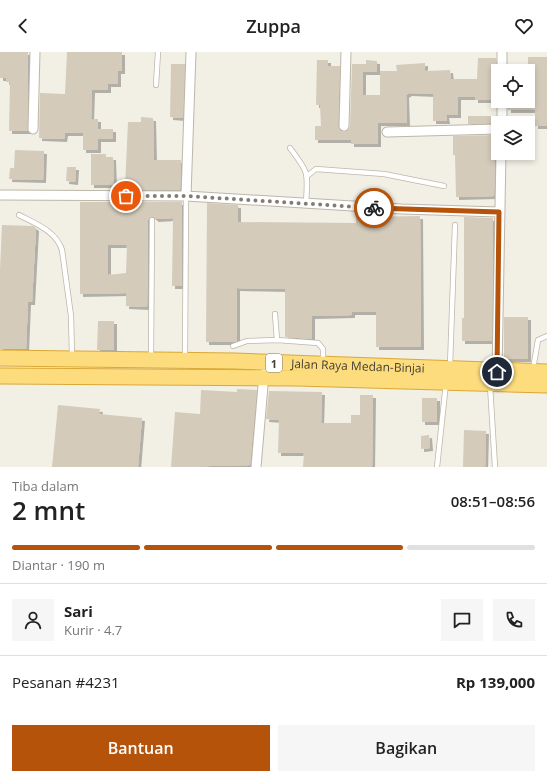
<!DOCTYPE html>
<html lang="id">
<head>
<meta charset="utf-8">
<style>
	:root { --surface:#fff; --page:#f6f6f6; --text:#222; --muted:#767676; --line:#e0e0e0; --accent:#b45309 }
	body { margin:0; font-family:"Open Sans",sans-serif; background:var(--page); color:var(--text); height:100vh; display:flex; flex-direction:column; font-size:15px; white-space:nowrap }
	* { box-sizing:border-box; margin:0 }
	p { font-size:13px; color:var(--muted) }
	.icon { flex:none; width:22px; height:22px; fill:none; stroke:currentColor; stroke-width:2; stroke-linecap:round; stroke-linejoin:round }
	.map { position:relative; height:415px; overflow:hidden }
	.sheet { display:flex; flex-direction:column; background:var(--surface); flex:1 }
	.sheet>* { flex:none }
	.fabs { position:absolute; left:491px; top:12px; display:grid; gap:8px }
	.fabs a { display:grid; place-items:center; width:44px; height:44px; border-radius:0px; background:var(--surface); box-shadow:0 2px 6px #0003; font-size:20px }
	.pin { position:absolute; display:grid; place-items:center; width:34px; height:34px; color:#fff; margin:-17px; border:2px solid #fff; border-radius:50%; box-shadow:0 1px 4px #0007 }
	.courier { position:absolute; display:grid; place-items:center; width:40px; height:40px; margin:-20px; border:3px solid #b45309; border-radius:50%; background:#fff; color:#222; box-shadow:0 1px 5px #0007 }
	.overview em { font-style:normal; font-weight:600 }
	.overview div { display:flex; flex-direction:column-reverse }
	.overview { display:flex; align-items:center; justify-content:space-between; height:68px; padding:0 12px }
	h1 { font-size:26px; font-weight:600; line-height:30px }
	.bar { display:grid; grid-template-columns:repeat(4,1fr); gap:6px 4px; align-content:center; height:48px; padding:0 12px }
	.bar i { height:5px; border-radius:3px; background:var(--line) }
	.bar .on { background:var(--accent) }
	.bar p { grid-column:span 4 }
	.line { display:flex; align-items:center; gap:10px; padding:0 12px; border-top:1px solid var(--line) }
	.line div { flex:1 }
	.round { display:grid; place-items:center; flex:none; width:42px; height:42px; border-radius:0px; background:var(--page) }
	.cta { display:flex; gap:8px; margin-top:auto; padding:8px 12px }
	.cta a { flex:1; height:46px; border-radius:0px; background:var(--accent); color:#fff; font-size:16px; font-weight:600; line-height:46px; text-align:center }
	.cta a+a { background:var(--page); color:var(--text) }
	header { display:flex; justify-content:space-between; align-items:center; height:52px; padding:0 12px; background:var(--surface); font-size:18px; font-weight:600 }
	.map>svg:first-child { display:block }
	.building { fill:#d4cbbb; fill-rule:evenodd; filter:url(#shadow) }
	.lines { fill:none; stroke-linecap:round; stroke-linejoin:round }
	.service-casing { stroke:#bdb7a8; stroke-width:6 }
	.minor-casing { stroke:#bdb7a8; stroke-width:11 }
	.trunk-casing { stroke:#dba836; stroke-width:17 }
	.service { stroke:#fff; stroke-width:4.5 }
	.minor { stroke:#fff; stroke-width:9 }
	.trunk { stroke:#fcdc7c; stroke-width:15 }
	.done { stroke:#827d73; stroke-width:4; stroke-dasharray:0 7.2 }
	.route { stroke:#b45309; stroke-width:5 }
	.labels { text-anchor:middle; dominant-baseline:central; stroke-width:3; stroke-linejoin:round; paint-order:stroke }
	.shield { fill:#fff; stroke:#7d7972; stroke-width:1 }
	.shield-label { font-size:11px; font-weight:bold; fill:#453f35 }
	.street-label { font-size:12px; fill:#453f35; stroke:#fff }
</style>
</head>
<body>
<header><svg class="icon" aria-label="back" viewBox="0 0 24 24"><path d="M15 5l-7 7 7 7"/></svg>Zuppa<svg class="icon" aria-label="heart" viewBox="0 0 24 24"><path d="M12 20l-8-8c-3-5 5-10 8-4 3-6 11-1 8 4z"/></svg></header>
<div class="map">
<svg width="547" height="415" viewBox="0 0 547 415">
	<defs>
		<filter id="shadow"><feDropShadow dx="3" dy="3" stdDeviation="0" flood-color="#0004"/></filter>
	</defs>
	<rect width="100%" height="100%" fill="#f2efe5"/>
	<path class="building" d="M0 0H28V79H9L10 30H6V26H0Z
		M67 0H122V19H118V32H108V38H92L91 67H98V77H113V87H98V98H83V81H65L64 87 39 86 40 41 65 42Z
		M528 5H547V74H535V58H508V49H528Z
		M478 6H496L498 30 496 48H475V45H458V63H446L447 69H433V42L409 41 406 43 407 71H378V92H351V88H315V74H321L320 53H316L317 8H328V14H340L338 74 341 79 344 80 349 77 350 74 352 12H366V8L377 9V20H363V43H380V19H397L396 13 425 11V19L450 18 451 27H477Z
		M171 12H185L183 66 170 65Z
		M468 64H493V71L468 72Z
		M141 65 153 66 154 108H181L180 138H127V135H125L128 70H141Z
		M498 83V96L495 101 494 144 456 145 455 103H453V84Z
		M15 98 44 99 43 128 9 127 10 116H14Z
		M91 102H106V105H113L114 133H91Z
		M67 115H76L75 130 66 129Z
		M80 150H182V234H172L173 166 156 167 152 164 148 168 147 255 126 254V241L80 242ZM108 193H127L126 221 108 223Z
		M207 151 238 153V170L356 171V165L420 164 421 295H376V260H352V263L312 264V287L285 285V237L237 236V289L233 290H206Z
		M464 165 493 166 492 289H462V266H464Z
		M2 173 33 174 36 176 32 250H28L26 297H0V218Z
		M504 265H528V307H504Z
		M98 269H114V298H97Z
		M237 337 257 338 250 413 171 415 175 360 200 362 201 338 237 340Z
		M269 339 322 340 321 371H351V363H360V343H373L372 415H303L304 401H278L279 368 266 367Z
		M422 346H437V370H422Z
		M58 353 100 357 99 362 142 366 138 415H52Z
		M464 378 486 379 485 415H463Z
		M429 383 430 396 421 397V384Z"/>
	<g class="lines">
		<defs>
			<path id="service" d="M156 33 158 0
				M290 96C309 121 308 120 306 151
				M307 124 316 117 384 122 444 134
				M19 163C36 172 56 179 62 198L71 264 72 304
				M275 262 277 288 318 291 323 297V310
				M233 294 247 289 277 288
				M151 305 152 168
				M185 306 186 144
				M450 314 455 173
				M533 317 538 288 547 284
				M490 333 495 415
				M437 415 446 331"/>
			<path id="minor" d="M502 0V19
				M502 49V71
				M344 74 346 0
				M33 77 35 0
				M387 80 498 77
				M0 143 186 144 402 157 499 160
				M186 144 191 0
				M497 320 501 101
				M256 415 264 322"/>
			<g id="trunk">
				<path id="s1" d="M0 306 234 309 547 320"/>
				<path d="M0 324 297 326 547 333"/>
			</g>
		</defs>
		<use href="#service" class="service-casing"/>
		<use href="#minor" class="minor-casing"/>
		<use href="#trunk" class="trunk-casing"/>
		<use href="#service" class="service"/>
		<use href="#minor" class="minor"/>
		<use href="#trunk" class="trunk"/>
	</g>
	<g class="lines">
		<path class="done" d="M126 144H186L374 156"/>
		<path class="route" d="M374 156 499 160 497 320"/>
	</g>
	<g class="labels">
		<rect class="shield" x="266" y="302" width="16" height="18" rx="3"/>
		<g class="shield-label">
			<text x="274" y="311">1</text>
		</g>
		<g class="street-label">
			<text stroke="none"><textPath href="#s1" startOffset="358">Jalan Raya Medan-Binjai</textPath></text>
		</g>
	</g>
</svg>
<div class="fabs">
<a><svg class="icon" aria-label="locate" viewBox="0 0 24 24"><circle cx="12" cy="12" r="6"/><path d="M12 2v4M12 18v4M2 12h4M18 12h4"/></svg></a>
<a><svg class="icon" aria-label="layers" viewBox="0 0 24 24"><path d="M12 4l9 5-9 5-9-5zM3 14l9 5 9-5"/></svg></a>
</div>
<div class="pin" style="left:126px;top:144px;background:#ea580c"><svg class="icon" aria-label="bag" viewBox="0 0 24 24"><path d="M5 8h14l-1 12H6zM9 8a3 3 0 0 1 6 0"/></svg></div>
<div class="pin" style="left:497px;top:320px;background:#1f2937"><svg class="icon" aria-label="home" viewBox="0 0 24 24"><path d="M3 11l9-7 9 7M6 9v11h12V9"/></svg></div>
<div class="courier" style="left:374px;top:156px"><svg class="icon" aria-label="bike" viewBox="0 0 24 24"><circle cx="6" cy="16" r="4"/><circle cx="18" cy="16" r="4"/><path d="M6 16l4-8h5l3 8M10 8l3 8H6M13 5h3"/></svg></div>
</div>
<section class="sheet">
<div class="overview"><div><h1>2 mnt</h1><p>Tiba dalam</p></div><em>08:51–08:56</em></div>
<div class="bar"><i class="on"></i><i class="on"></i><i class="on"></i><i></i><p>Diantar · 190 m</p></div>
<div class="line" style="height:72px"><a class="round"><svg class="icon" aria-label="person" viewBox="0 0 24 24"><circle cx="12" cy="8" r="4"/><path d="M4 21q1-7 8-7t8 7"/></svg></a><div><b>Sari</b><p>Kurir · 4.7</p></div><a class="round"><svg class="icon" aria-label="chat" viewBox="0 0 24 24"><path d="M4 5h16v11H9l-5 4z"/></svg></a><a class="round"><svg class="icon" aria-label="phone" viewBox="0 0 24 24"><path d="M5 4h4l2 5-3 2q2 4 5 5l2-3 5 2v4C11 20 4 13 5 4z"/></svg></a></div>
<div class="line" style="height:52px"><div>Pesanan #4231</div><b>Rp 139,000</b></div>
<div class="cta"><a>Bantuan</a><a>Bagikan</a></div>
</section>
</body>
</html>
